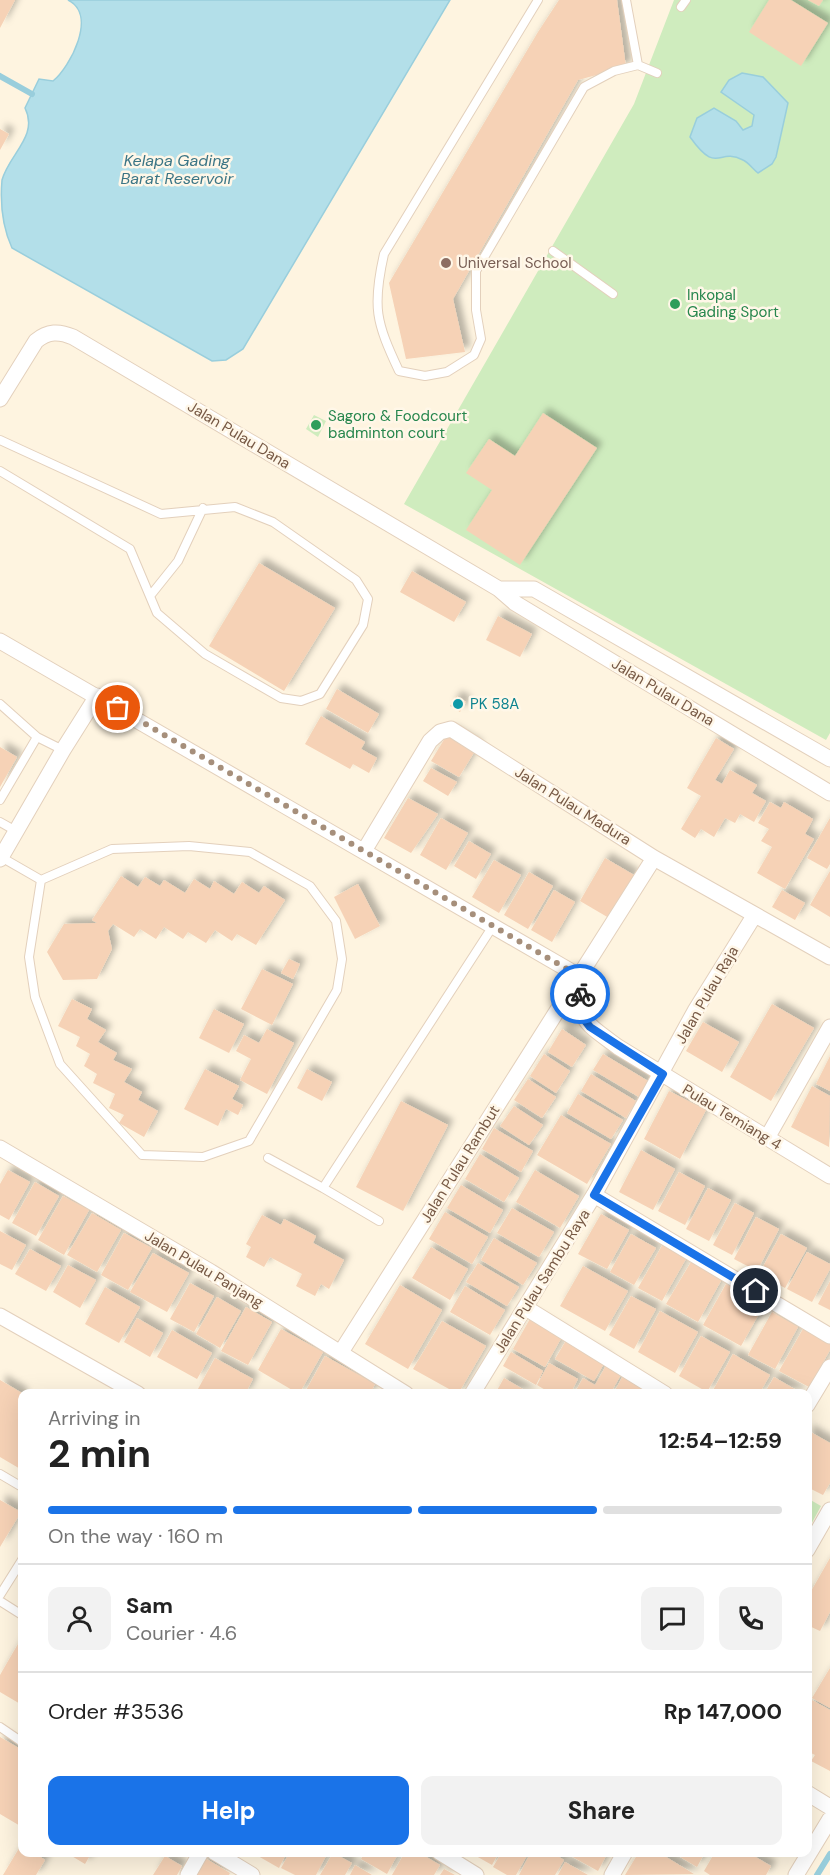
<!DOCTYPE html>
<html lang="en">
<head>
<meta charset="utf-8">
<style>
	:root { --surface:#fff; --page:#f2f2f2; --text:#222; --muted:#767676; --line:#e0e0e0; --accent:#1a73e8 }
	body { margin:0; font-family:"DM Sans",sans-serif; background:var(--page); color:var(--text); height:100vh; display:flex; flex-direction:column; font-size:22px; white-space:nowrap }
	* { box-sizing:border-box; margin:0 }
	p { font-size:20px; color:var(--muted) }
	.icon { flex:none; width:33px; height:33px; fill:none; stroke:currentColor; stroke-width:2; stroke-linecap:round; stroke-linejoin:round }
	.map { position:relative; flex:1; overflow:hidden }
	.details { position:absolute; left:18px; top:1389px; width:794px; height:468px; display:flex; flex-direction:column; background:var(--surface); border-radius:12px; box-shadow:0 6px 24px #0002 }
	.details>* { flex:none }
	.pin { position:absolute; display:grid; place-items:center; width:51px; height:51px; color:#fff; margin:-26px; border:3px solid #fff; border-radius:50%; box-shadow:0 2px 6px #0007 }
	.courier { position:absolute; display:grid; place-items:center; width:60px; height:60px; margin:-30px; border:4px solid #1a73e8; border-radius:50%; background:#fff; color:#222; box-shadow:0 2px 8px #0007 }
	.summary em { font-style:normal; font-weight:700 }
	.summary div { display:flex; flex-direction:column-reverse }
	.summary { display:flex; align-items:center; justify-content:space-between; height:102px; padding:0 30px }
	h1 { font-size:39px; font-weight:700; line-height:45px }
	.bar { display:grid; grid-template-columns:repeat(4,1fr); gap:9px 6px; align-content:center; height:72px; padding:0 30px }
	.bar i { height:8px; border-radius:4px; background:var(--line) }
	.bar .active { background:var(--accent) }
	.bar p { grid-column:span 4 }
	.line { display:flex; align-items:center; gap:15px; padding:0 30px; border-top:2px solid var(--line) }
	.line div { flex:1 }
	.round { display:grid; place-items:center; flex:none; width:63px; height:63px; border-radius:12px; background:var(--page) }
	.button { display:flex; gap:12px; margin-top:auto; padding:12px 30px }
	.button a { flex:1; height:69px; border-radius:12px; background:var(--accent); color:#fff; font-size:24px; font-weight:700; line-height:69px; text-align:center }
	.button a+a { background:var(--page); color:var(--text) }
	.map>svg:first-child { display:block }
	.grass { fill:#cfecbe }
	.water { fill:#b3dfe9; stroke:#99cedc; stroke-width:1.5 }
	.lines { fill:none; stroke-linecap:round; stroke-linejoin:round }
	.stream { stroke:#99cedc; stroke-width:6 }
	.building { fill:#f6d2b6; filter:url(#shadow) }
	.service-casing { stroke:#e3d0bc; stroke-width:10 }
	.minor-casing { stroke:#e3d0bc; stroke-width:17 }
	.service { stroke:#fff; stroke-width:8 }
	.minor { stroke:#fff; stroke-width:15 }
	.done { stroke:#a68f7b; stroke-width:6; stroke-dasharray:0 10.8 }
	.route { stroke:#1a73e8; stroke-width:8 }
	.education-dot { fill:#8d6e63; stroke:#fff7e8; stroke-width:2 }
	.leisure-dot { fill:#2e9e5b; stroke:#fff7e8; stroke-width:2 }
	.culture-dot { fill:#0f9aa8; stroke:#fff7e8; stroke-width:2 }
	.labels { text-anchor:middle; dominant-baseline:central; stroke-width:5; stroke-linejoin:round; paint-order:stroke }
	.education-label { font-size:15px; fill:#785e54; stroke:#fff7e8; text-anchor:start }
	.leisure-label { font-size:15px; fill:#27864d; stroke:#fff7e8; text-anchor:start }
	.street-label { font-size:15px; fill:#775945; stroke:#fff7e8 }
	.culture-label { font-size:15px; fill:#0d838f; stroke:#fff7e8; text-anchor:start }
	.water-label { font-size:16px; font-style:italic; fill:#3b7585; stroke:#fff7e8 }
</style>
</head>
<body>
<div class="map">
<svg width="830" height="1875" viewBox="0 0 830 1875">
	<defs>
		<filter id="shadow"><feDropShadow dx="5.5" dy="-5.5" stdDeviation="3" flood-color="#0004"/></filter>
	</defs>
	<rect width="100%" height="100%" fill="#fef4e0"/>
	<path class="grass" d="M674 0H830V733L826 740 404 504 634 104Z
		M314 415 326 421 318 437 306 429Z
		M807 1498 821 1506 807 1532Z"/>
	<path class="water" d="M68 0H450L243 349 226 360 212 361 12 248C2 226 0 204 2 180 9 154 39 136 25 108L39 79 53 81C70 67 98 15 68 0Z
		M742 73 763 77 788 103 776 157 772 164 758 173C753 169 748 162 743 160 717 147 718 176 690 137L697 118 714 108 736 121 743 130 752 126 754 115 721 92 729 80Z"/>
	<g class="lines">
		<path class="stream" d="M0 76 32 94
			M817 1875 830 1854"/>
	</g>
	<path class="building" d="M0 0H15L0 28Z
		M559 0H617L626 67 578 80 453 299 465 352 406 359 389 283 538 32Z
		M769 0H791L828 23 801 66 749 32Z
		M808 0H823L819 6Z
		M0 129 9 134 0 150Z
		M543 413 597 448 520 565 466 530 492 490 466 473 489 439 515 456Z
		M259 563 335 608 284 691 209 646Z
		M412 571 466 602 454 622 400 592Z
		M498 616 532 634 520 657 486 640Z
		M337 689 379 714 368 733 326 709Z
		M456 696 466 702 460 712 450 706Z
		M321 716 365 742 361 749 377 758 369 773 353 764 350 769 305 744Z
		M450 730 478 746 459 777 431 761Z
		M716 738 734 749 715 780 722 784 730 770 757 785 752 793 766 801 754 822 740 814 735 823 725 818 714 837 701 829 695 838 681 829 701 796 687 788Z
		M0 747 17 757 0 787Z
		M431 768 457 782 448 796 423 781Z
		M408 798 438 814 411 853 384 838Z
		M770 802 781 808 784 802 813 819 805 834 814 839 785 889 757 873 772 847 761 841 769 829 758 823Z
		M441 818 468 833 446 870 420 855Z
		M830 818V864L827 869 807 858Z
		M469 841 491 854 476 879 454 866Z
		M605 858 634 875 609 918 580 901Z
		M494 860 521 875 499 913 472 897Z
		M830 871V917L810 905Z
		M529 872 553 886 528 929 504 915Z
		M121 876 138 887 145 877 160 886 164 880 185 893 194 879 210 889 214 881 234 894 242 882 259 893 264 886 285 900 256 945 237 934 232 941 215 930 206 943 188 932 183 939 164 927 156 939 140 929 134 937 113 924 108 931 112 949 97 979 63 980 47 952 64 924 97 923 92 920Z
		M358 884 380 926 355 939 334 897Z
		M554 890 575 902 552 942 531 930Z
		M782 890 805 903 795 920 772 907Z
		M289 959 300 964 293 979 281 973Z
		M262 969 293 984 272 1025 241 1009Z
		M72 999 92 1009 87 1019 106 1030 98 1042 117 1053 113 1060 132 1069 124 1082 142 1092 138 1100 158 1111 144 1137 119 1123 124 1115 109 1108 115 1094 93 1083 97 1074 84 1066 90 1054 76 1046 80 1037 58 1026Z
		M772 1004 814 1028 771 1101 730 1077Z
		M214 1009 244 1024 229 1053 199 1038Z
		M703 1022 739 1042 722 1072 686 1051Z
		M267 1029 294 1043 267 1094 240 1080 251 1059 236 1051 244 1035 259 1043Z
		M562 1029 586 1045 572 1067 548 1052Z
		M544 1054 570 1071 556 1093 530 1076Z
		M603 1054 648 1081 639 1097 593 1070Z
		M830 1056V1091L816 1084Z
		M205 1069 239 1086 232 1099 243 1105 238 1115 226 1109 218 1126 184 1109Z
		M307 1069 332 1082 322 1101 297 1088Z
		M591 1074 636 1101 626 1118 581 1091Z
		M528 1079 556 1097 542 1118 514 1100Z
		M812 1086 830 1096 829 1147 791 1127Z
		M669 1091 706 1110 680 1159 644 1139Z
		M578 1094 623 1120 611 1139 567 1113Z
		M401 1101 448 1125 403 1211 356 1187Z
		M514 1106 543 1125 529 1145 500 1126Z
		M561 1115 611 1144 587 1184 537 1155Z
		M494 1128 533 1151 521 1172 482 1149Z
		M641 1150 675 1169 653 1210 619 1192Z
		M480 1154 519 1178 504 1202 465 1179Z
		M8 1170 30 1182 9 1220 0 1215V1184Z
		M535 1170 579 1196 560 1228 516 1202Z
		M679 1172 705 1186 685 1225 658 1211Z
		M35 1182 59 1196 36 1236 12 1223Z
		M461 1185 503 1210 490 1233 447 1208Z
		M708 1188 731 1200 709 1241 686 1229Z
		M63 1196 89 1210 64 1255 38 1240Z
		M735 1203 754 1213 732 1255 713 1245Z
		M512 1208 554 1232 539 1257 497 1233Z
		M445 1212 488 1237 472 1264 429 1239Z
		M92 1213 121 1230 97 1272 67 1255Z
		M601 1214 629 1230 607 1269 578 1254Z
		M262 1215 281 1225 284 1219 316 1236 313 1243 344 1260 329 1289 321 1284 315 1296 296 1286 302 1274 270 1257 264 1267 246 1257 251 1247 246 1244Z
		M756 1217 779 1229 757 1271 734 1259Z
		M0 1231 26 1245 12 1270 0 1264Z
		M124 1233 152 1248 128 1290 101 1275Z
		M631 1234 656 1248 634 1285 610 1272Z
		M781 1234 807 1248 785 1288 759 1274Z
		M494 1238 537 1263 523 1285 481 1260Z
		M663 1244 687 1257 662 1301 638 1288Z
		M431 1247 468 1269 450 1300 412 1278Z
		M30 1249 61 1266 46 1291 15 1274Z
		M807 1252 830 1264V1269L812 1302 787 1289Z
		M153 1253 189 1273 167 1312 130 1292Z
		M691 1262 722 1279 698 1322 666 1304Z
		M478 1263 519 1287 507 1306 466 1282Z
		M68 1265 96 1280 80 1308 53 1292Z
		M583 1266 628 1291 605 1331 560 1306Z
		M830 1281V1310L818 1304Z
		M190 1283 214 1296 194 1332 170 1319Z
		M726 1284 764 1305 741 1346 703 1325Z
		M400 1285 442 1310 408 1369 365 1344Z
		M465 1286 505 1310 490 1335 450 1312Z
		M105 1287 140 1307 119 1343 85 1324Z
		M631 1296 656 1309 634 1349 609 1335Z
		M217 1297 241 1311 220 1348 196 1334Z
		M246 1307 272 1322 248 1365 221 1351Z
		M660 1311 698 1332 675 1373 638 1352Z
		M772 1312 798 1327 775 1369 748 1355Z
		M531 1317 563 1335 545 1367 513 1349Z
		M137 1318 163 1333 150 1357 124 1342Z
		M442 1321 486 1346 458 1394 413 1369Z
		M281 1329 323 1352 299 1394 258 1370Z
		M803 1329 830 1344V1350L809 1387 779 1371Z
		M172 1330 212 1353 197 1379 157 1357Z
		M701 1336 730 1352 707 1392 679 1376Z
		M567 1339 606 1360 594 1381 555 1359Z
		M511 1352 543 1371 536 1385 503 1366Z
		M733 1354 770 1375 759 1394H711Z
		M325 1356 375 1384 370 1394H304Z
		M215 1358 253 1379 245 1394H205L198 1389Z
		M549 1363 578 1379 570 1394H552L537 1385Z
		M607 1364 622 1373 610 1394H574L583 1378 595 1385Z
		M624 1374 649 1389 647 1394H613Z
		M774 1377 803 1394H764Z
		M504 1378 531 1394H495Z
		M0 1380 22 1393V1470L0 1457Z
		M807 1430 830 1443V1483L823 1495 807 1487Z
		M0 1500 21 1512 0 1547Z
		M830 1558V1612L820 1631 807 1625V1592L810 1593Z
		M22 1637V1705L0 1692V1675Z
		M830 1668V1708L812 1698Z
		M812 1700 830 1710V1771L811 1761 815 1755 807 1751V1708Z
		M0 1737 22 1750V1827L0 1814Z
		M21 1845 22 1852H33L45 1860 36 1875H3Z
		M65 1852H92L85 1864Z
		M251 1852H287L279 1868Z
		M290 1852H328L316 1875H295L281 1868Z
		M365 1852H399L387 1874 361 1859Z
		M405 1852H418L440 1865 434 1875H392Z
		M469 1852H499L492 1865Z
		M502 1852H529L516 1875H507L493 1867Z
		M531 1852H551L564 1860 555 1875H519Z
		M573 1852H608L598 1871 571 1856Z
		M639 1852H658L694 1874 625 1875Z
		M672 1852H705L697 1867Z
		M715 1852H747L771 1866 766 1875H710L704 1871Z
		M333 1853 352 1863 345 1875H320Z
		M165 1856 182 1866 177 1875H153Z
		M205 1858 230 1873 229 1875H195Z
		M565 1862 588 1875H558Z
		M355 1865 372 1875H350Z
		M444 1869 455 1875H440Z"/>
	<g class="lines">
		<defs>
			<path id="service" d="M538 0 384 254C372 307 376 322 399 371L425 376 447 372 474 355 481 339 476 310V271L584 87 614 71 638 65 657 73
				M626 0 638 65
				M681 7 686 0
				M553 251 613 294
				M0 440 161 514 235 507 273 522 356 580 368 599 363 625 320 694 301 701 281 698 205 654 157 613 130 549 0 471
				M150 596 178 561 203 508
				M0 704 37 737 0 800
				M37 737 63 750
				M0 822 16 831
				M189 846 250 852 310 886 336 921 342 959 337 990 249 1141 203 1157 142 1155 60 1064 35 997 29 957 41 880 112 849Z
				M1 857 41 880
				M268 1158 323 1188 493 926
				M323 1188 379 1221
				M0 1474 22 1487
				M0 1595 22 1560
				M0 1601 22 1615
				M0 1727 22 1742"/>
			<path id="minor" d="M0 399 36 341C48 331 59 331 73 337L499 589 515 603 830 793
				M499 589H534L830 759
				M0 641 579 976
				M364 851 430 741 440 732 451 729 654 858 830 957
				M0 859 63 750 97 696
				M579 976C581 1023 580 1019 618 1047L830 1176
				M767 1138 830 1027
				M0 1148 211 1272 406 1394
				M594 1195 830 1336
				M526 1308 665 1394
				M0 1316 138 1394
				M341 1352 654 858
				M472 1394 594 1195 695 1011 754 916
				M807 1405 830 1367
				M807 1550 830 1510
				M807 1793 830 1807
				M214 1852 252 1875
				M439 1852 476 1875
				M188 1875 201 1852
				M612 1875 625 1852
				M796 1875 830 1819"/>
		</defs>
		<use href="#service" class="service-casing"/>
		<use href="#minor" class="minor-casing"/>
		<use href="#service" class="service"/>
		<use href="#minor" class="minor"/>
	</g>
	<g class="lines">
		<path class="done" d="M118 708 579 976 580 994"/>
		<path class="route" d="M580 994V1014L590 1027 663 1074 594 1195 756 1291"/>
	</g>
	<circle class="education-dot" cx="446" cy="263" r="6"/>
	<g class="leisure-dot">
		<circle cx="675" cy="304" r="6"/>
		<circle cx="316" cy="425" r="6"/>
	</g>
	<circle class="culture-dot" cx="458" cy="704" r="6"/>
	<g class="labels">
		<g class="education-label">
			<text x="458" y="263">Universal School</text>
		</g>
		<g class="leisure-label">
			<text x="687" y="295">Inkopal<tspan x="687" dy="17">Gading Sport</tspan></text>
			<text x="328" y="416">Sagoro &amp; Foodcourt<tspan x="328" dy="17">badminton court</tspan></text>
		</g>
		<g class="street-label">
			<text transform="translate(239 435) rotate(31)">Jalan Pulau Dana</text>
			<text transform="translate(663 692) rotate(31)">Jalan Pulau Dana</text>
			<text transform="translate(573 806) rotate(32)">Jalan Pulau Madura</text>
			<text transform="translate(707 995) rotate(-60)">Jalan Pulau Raja</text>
			<text transform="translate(732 1117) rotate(31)">Pulau Temiang 4</text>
			<text transform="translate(460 1164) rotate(-58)">Jalan Pulau Rambut</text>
			<text transform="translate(204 1269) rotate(31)">Jalan Pulau Panjang</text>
			<text transform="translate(542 1281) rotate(-58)">Jalan Pulau Sambu Raya</text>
		</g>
		<g class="culture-label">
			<text x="470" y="704">PK 58A</text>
		</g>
		<g class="water-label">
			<text x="177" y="160">Kelapa Gading<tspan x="177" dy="18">Barat Reservoir</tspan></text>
		</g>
	</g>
</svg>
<div class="pin" style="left:118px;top:708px;background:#ea580c"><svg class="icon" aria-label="bag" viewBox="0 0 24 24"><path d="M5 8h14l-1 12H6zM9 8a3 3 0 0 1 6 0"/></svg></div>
<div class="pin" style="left:756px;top:1291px;background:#1f2937"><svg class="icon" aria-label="home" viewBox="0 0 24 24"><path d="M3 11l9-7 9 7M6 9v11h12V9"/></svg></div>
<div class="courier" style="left:580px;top:994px"><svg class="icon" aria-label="bike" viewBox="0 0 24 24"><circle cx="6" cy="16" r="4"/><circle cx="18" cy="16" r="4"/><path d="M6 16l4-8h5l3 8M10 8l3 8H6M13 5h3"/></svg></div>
<section class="details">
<div class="summary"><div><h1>2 min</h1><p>Arriving in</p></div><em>12:54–12:59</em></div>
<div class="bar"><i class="active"></i><i class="active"></i><i class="active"></i><i></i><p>On the way · 160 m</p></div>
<div class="line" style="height:108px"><a class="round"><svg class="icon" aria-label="person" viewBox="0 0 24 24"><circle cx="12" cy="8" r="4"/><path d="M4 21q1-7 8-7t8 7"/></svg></a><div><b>Sam</b><p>Courier · 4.6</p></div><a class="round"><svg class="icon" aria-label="chat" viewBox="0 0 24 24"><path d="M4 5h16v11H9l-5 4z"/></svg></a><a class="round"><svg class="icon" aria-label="phone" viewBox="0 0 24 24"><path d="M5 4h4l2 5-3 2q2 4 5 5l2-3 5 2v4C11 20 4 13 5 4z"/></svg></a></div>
<div class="line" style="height:78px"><div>Order #3536</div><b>Rp 147,000</b></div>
<div class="button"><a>Help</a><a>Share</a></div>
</section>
</div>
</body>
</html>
